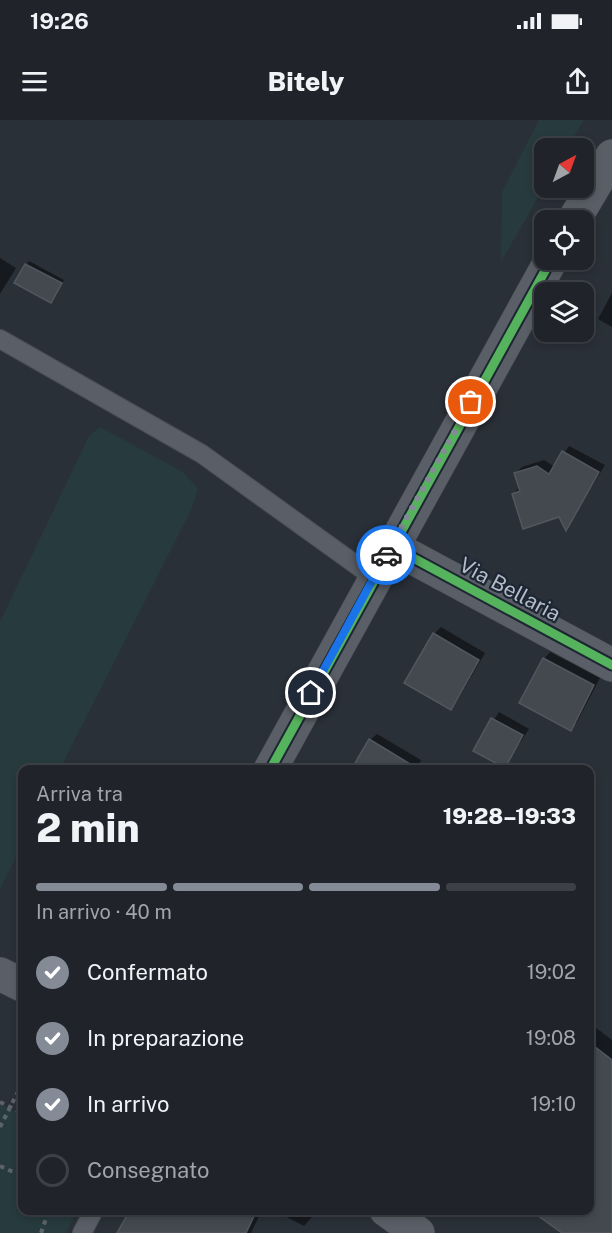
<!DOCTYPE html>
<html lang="it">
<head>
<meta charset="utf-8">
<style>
	:root { --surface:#20242a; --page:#282c32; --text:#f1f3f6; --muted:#a2a4a8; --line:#3d4147; --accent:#848b96 }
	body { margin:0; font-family:"Public Sans",sans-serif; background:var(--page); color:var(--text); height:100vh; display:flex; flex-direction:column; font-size:22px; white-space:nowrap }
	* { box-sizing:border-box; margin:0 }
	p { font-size:20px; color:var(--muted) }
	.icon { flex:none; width:33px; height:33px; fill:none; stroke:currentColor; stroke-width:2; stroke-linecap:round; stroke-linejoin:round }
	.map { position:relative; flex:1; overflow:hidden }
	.sheet { position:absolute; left:18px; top:645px; width:576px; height:450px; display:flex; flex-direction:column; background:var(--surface); border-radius:12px; box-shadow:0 3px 9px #0003,0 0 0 2px var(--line) }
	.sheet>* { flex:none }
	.needle { width:39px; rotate:41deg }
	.controls { position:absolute; left:534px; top:18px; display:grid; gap:12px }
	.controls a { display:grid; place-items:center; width:60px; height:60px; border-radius:12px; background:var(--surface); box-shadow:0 3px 9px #0003,0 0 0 2px var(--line); font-size:30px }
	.pin { position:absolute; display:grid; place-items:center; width:51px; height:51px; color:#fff; margin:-26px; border:3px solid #fff; border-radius:50%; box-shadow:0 2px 6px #0007 }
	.courier { position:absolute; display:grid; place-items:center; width:60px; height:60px; margin:-30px; border:4px solid #1a73e8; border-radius:50%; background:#fff; color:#222; box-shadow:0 2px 8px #0007 }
	.overview em { font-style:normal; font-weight:800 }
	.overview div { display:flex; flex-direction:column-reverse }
	.overview { display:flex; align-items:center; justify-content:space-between; height:102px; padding:0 18px }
	h1 { font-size:39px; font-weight:800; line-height:45px }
	.bar { display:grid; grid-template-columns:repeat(4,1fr); gap:9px 6px; align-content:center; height:72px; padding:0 18px }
	.bar i { height:8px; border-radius:4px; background:var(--line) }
	.bar .active { background:var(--accent) }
	.bar p { grid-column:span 4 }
	ol { padding:0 18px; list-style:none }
	li { display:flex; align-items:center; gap:18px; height:66px }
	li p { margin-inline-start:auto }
	li .icon { padding:6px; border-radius:50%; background:var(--accent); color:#fff; stroke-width:4 }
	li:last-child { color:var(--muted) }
	li i { width:33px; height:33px; border:3px solid var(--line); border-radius:50% }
	.status { display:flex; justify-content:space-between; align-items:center; height:42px; padding:0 30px; background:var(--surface); direction:ltr }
	.status svg { height:16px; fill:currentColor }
	header { display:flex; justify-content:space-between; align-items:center; height:78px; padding:0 18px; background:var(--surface); font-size:27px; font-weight:800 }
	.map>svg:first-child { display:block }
	.green { fill:#273a3e }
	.shadow { fill:#0007 }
	.building { fill:#444950; stroke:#52575f; stroke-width:1.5 }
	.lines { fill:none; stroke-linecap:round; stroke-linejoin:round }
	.service-casing { stroke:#484c53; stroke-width:20 }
	.minor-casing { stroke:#484c53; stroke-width:34 }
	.path { stroke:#5d636a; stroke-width:4; stroke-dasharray:4.5 4.5; stroke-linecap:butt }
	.service { stroke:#5a5e66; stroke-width:18 }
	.minor { stroke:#5a5e66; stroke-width:33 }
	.cycleway-casing { stroke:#1d2633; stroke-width:13 }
	.cycleway { stroke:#56b35d; stroke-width:9 }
	.done { stroke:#848b96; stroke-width:6; stroke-dasharray:0 10.8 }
	.route { stroke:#1a73e8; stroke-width:8 }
	.labels { text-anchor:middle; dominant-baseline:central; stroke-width:4.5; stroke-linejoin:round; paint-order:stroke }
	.street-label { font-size:21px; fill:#b4bcc9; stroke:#1d2633 }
</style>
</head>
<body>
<div class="status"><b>19:26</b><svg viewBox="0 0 49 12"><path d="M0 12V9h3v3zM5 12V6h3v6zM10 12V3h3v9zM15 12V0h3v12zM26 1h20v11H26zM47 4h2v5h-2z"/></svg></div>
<header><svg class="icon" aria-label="menu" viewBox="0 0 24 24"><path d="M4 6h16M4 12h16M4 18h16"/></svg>Bitely<svg class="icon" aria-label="share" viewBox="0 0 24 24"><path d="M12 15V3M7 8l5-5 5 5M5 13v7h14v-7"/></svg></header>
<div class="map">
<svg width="612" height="1113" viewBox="0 0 612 1113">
	<rect width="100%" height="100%" fill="#2a3038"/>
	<path class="green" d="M539 0H584L567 28H544V67L501 142 502 72Z
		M100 307 183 352 198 369 192 388 60 649 22 650V725L0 769V502L89 316Z
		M0 984 22 995V1090L77 1091 66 1113H0Z"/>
	<path class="shadow" d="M0 138 16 148 0 174Z
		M29 141 64 160 51 181 16 162Z
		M612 173V207L598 199Z
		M569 326 605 345 566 409 560 395 513 374 520 367 515 354 522 347 544 340 555 347Z
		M441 507 485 533 457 581 451 588 434 514Z
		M550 532 600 558 577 602 570 609 544 539Z
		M499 592 529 609 505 646 475 630Z
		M377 614 421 640 416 650 370 620Z
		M595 907 612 920V1113H565L590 1090V913Z
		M131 1090H262L251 1113H119Z
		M273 1090H318L304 1106Z"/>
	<path class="building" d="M25 144 62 163 51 183 14 163Z
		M562 331 599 352 566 411 559 397 523 409 512 374 520 371 514 353 537 346 549 354Z
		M433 513 479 540 451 590 404 563Z
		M543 538 594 565 571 611 519 583Z
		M491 598 523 615 505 648 473 631Z
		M369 619 420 650H351Z
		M590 923 612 940V1113H562L530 1090H590Z
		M130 1090H257L246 1113H117Z"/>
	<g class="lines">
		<defs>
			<path id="service" d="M0 219 202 334 373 457
				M82 1113 94 1090"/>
			<path id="minor" d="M574 100 612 36
				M391 426 612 545
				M270 650 551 140
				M0 854 22 865
				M386 1090 418 1113"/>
		</defs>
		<use href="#service" class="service-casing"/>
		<use href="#minor" class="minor-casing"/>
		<path class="path" d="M0 982 22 993
			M0 1007 22 964
			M0 1046 11 1051 22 1053
			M41 1113 49 1090"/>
		<use href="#service" class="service"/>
		<use href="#minor" class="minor"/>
		<defs>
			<path id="cycleway" d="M391 426 612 545
				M270 650 551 140"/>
		</defs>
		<use href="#cycleway" class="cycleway-casing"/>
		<use href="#cycleway" class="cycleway"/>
	</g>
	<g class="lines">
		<path class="done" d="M386 435 471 282"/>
		<path class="route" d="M311 573 386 435"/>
	</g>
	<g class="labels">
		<g class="street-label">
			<text transform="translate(510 469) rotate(28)">Via Bellaria</text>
		</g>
	</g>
</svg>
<div class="controls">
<a><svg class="needle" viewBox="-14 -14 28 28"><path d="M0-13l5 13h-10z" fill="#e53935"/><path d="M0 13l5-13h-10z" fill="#a2a4a8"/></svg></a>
<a><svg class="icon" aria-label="locate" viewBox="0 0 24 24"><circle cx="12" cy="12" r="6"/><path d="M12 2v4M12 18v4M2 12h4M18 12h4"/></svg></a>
<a><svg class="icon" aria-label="layers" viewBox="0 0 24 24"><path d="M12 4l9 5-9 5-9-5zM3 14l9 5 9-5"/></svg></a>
</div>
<div class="pin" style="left:471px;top:282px;background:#ea580c"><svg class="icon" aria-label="bag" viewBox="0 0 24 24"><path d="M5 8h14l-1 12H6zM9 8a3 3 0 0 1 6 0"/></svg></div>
<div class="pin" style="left:311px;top:573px;background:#1f2937"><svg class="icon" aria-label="home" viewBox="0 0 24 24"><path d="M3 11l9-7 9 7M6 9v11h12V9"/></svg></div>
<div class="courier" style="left:386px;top:435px"><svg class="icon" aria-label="car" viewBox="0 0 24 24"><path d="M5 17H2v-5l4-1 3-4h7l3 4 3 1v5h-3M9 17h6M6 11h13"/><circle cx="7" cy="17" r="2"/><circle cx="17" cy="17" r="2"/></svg></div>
<section class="sheet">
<div class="overview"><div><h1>2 min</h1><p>Arriva tra</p></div><em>19:28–19:33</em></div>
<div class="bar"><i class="active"></i><i class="active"></i><i class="active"></i><i></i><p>In arrivo · 40 m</p></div>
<ol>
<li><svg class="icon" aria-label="check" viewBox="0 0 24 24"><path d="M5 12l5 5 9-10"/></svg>Confermato<p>19:02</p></li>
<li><svg class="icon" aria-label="check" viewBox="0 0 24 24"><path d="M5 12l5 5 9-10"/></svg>In preparazione<p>19:08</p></li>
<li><svg class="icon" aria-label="check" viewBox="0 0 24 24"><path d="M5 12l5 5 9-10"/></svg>In arrivo<p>19:10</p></li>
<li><i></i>Consegnato</li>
</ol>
</section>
</div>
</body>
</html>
